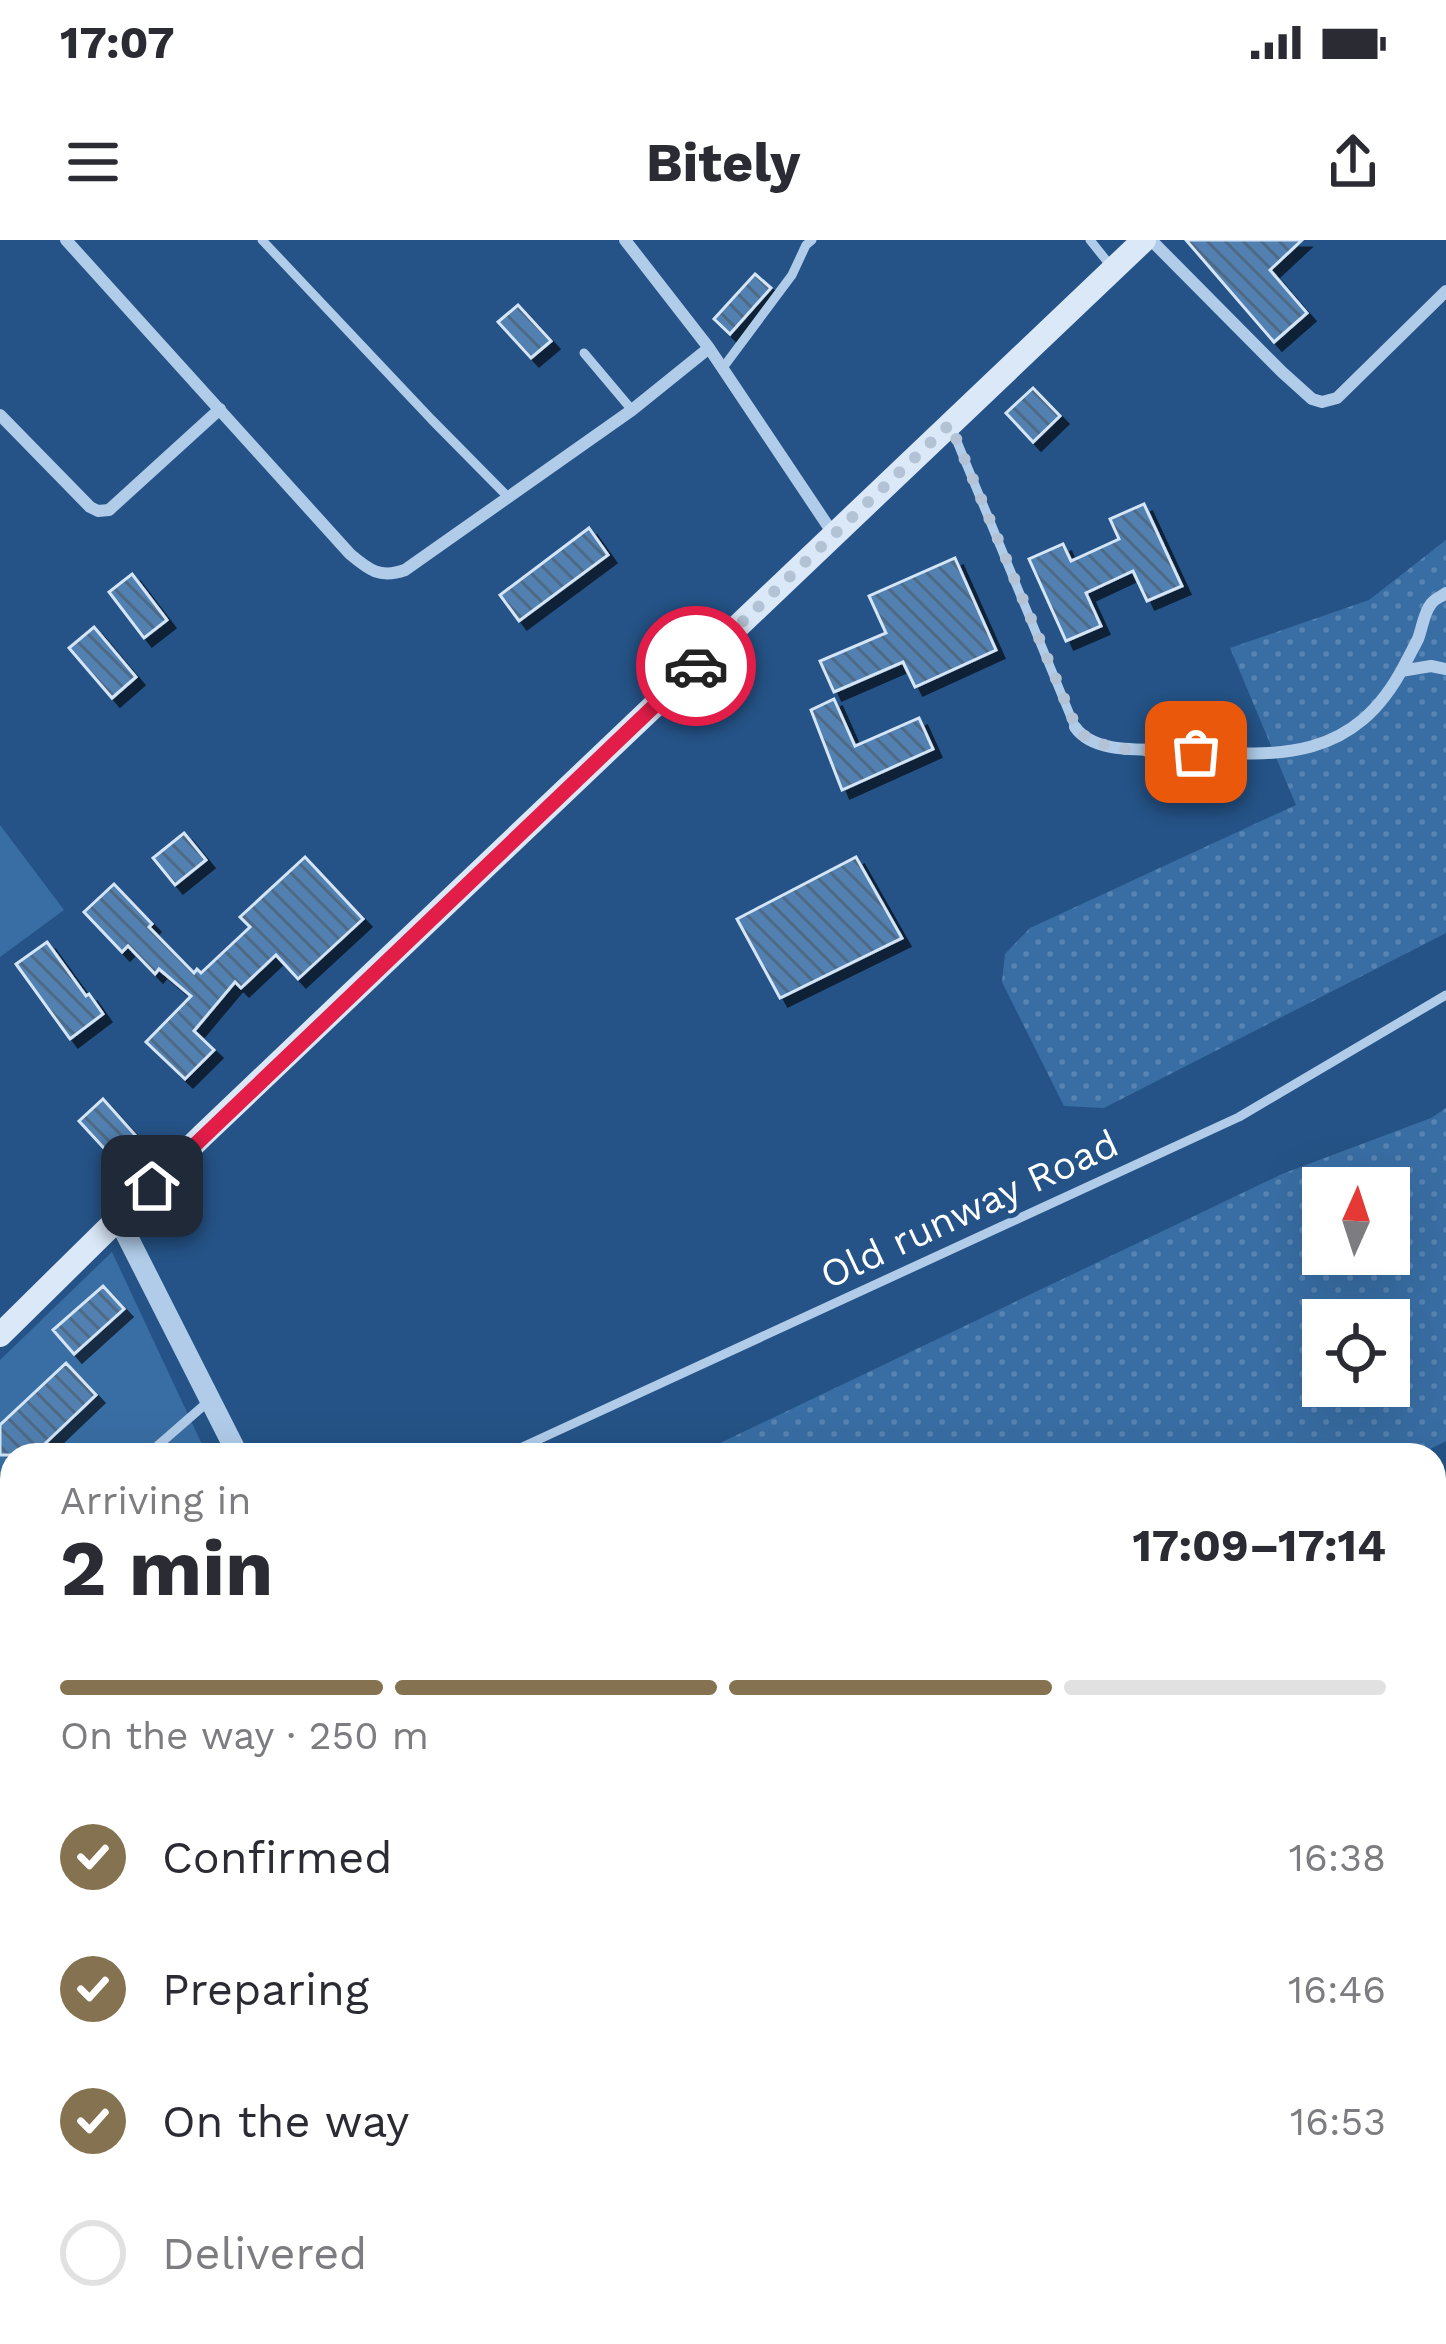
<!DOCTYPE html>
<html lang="en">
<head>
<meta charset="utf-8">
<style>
	:root { --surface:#fff; --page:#f7f7f7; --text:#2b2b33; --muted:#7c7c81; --line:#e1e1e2; --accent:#857250 }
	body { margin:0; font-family:"Work Sans",sans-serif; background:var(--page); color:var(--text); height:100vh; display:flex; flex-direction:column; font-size:45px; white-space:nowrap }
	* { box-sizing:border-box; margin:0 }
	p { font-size:39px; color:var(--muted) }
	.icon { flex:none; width:66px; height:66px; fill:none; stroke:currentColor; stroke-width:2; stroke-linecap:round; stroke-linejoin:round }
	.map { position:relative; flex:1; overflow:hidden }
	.drawer { position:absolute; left:0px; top:1203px; width:1446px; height:903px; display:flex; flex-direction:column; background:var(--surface); border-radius:36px 36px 0 0; box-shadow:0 12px 48px #0002 }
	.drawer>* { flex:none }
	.needle { width:78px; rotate:3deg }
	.fabs { position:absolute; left:1302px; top:927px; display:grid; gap:24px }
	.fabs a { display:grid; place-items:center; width:108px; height:108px; border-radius:0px; background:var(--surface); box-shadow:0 12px 48px #0002; font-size:60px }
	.pin { position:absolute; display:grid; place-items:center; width:102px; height:102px; color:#fff; margin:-51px; border-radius:24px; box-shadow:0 6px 18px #0006 }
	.courier { position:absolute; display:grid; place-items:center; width:120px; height:120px; margin:-60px; border:9px solid #e11d48; border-radius:50%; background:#fff; color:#222; box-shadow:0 3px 15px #0007 }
	.overview em { font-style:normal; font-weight:700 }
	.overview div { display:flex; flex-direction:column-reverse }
	.overview { display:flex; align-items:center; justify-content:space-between; height:204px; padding:0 60px }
	h1 { font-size:78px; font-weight:700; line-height:90px }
	.bar { display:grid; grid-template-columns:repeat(4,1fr); gap:18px 12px; align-content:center; height:144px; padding:0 60px }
	.bar i { height:15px; border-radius:9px; background:var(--line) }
	.bar .selected { background:var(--accent) }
	.bar p { grid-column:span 4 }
	ol { padding:0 60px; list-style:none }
	li { display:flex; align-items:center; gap:36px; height:132px }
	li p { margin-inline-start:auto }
	li .icon { padding:12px; border-radius:50%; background:var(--accent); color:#fff; stroke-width:4 }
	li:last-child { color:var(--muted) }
	li i { width:66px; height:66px; border:6px solid var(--line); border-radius:50% }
	.status { display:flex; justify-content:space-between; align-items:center; height:84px; padding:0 60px; background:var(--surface); direction:ltr }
	.status svg { height:33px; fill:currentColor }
	header { display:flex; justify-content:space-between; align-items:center; height:156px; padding:0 60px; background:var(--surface); font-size:54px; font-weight:700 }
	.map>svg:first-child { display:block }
	.grass { fill:url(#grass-dots); fill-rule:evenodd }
	.green { fill:#396ea4 }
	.building { fill:url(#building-back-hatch); stroke:#d4e5f7; stroke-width:3; filter:url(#shadow) }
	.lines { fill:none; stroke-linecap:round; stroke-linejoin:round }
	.path { stroke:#b0cce9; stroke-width:3; stroke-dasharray:6 9; stroke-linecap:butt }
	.service { stroke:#b0cce9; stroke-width:9 }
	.minor { stroke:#b0cce9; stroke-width:12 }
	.tertiary { stroke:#b0cce9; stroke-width:21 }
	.secondary { stroke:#dbe8f7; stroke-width:24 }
	.done { stroke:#b3c3d5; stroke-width:12; stroke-dasharray:0 21.6 }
	.route { stroke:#e11d48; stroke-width:15 }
	.labels { text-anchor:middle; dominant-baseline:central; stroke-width:10; stroke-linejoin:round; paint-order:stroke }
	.street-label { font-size:39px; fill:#fff; stroke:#255387 }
</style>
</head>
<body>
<div class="status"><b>17:07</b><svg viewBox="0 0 49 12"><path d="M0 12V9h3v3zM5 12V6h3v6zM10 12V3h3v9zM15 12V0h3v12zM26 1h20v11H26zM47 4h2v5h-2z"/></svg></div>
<header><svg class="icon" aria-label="menu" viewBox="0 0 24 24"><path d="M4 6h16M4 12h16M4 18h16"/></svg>Bitely<svg class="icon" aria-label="share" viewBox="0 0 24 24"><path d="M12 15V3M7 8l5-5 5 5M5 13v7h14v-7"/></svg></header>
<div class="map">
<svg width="1446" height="2104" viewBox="0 0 1446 2104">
	<defs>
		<pattern id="grass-dots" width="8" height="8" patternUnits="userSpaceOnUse" patternTransform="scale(3)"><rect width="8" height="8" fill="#396ea4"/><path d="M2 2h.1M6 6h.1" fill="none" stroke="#5784b2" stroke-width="1.8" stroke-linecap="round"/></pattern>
		<pattern id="building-back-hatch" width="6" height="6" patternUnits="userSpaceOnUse" patternTransform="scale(3)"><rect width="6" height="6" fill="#5180b1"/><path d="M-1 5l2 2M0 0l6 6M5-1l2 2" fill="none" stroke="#4f6984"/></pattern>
		<filter id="shadow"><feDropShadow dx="8" dy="8" stdDeviation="0" flood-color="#0009"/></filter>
	</defs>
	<rect width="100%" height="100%" fill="#255387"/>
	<path class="grass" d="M1446 300V693L1104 868 1064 866 1002 742 1005 714 1030 688 1296 565 1230 408 1369 360Z
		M1446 868V1201L1418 1215H695L1282 934 1431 878ZM1389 948V1014H1323V948ZM1389 1080V1146H1323V1080Z"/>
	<path class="green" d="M0 585 64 670 0 717Z
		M112 1012 207 1215H12V1901L0 1906V1120Z"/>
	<path class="building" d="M1186 0H1302L1270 30 1307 73 1274 102Z
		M755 34 771 48 730 94 714 79Z
		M518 65 551 101 531 118 498 82Z
		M1033 148 1060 176 1033 202 1006 173Z
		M1144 264 1182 346 1147 361 1133 331 1086 353 1101 386 1066 401 1029 319 1063 304 1071 321 1119 299 1110 279Z
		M589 288 608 315 519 381 500 355Z
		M955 318 996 410 915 447 903 422 834 452 820 421 886 393 869 356Z
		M132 334 167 380 144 398 109 352Z
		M94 387 136 437 112 458 69 408Z
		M834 459 855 506 919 478 933 509 842 550 811 470Z
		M184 593 206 620 175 645 153 618Z
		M305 617 363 679 298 739 276 715 241 748 235 742 194 791 214 810 185 839 146 802 191 756 159 729 155 734 128 706 122 712 84 672 114 644 152 684 149 687 194 733 197 729 201 733 250 687 240 677Z
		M856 617 902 698 780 758 737 679Z
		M47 702 86 756 89 754 103 774 70 799 16 724Z
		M103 859 136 896 112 917 79 881Z
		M103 1046 124 1069 74 1114 53 1090Z
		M66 1123 96 1155 33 1215H0V1185Z"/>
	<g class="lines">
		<path class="path" d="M0 1540 12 1529
			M1434 1714 1446 1734
			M0 1903 12 1898"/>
		<path class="service" d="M262 0 432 180 509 258
			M1090 0 1110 25
			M584 113 632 170
			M722 129 792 35 806 5 812 0
			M951 187 1075 487
			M147 1215 210 1160
			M505 1215 1239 877 1446 755
			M0 1343 12 1332
			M1434 1345 1446 1341
			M1434 1756 1446 1775
			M1446 1935 1440 1942 1436 1956 1446 1972
			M457 2094 462 2104
			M394 2104 413 2094"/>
		<path class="minor" d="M66 0 350 314C369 330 380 339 405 330L632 170 709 108
			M625 0 709 108 834 295
			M1151 0 1282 132 1312 159 1322 162 1337 158 1446 51
			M0 175 90 267 98 271 109 270 220 169
			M1401 431 1431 426 1446 429
			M1075 487C1094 514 1141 509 1171 510 1272 516 1352 527 1405 424 1409 416 1414 407 1418 399 1422 389 1424 372 1431 364 1434 359 1441 357 1446 353"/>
		<path class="tertiary" d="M119 980 238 1215
			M1434 1283 1446 1278
			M0 1958 12 1952"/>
		<path class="secondary" d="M0 1095 203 895 1144 0"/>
	</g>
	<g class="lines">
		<path class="done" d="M696 426 950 184 1076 487C1095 516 1163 510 1196 512"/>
		<path class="route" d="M152 946 696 426"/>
	</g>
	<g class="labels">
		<g class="street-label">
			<text transform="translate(969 969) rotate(-25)">Old runway Road</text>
		</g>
	</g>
</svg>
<div class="fabs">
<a><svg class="needle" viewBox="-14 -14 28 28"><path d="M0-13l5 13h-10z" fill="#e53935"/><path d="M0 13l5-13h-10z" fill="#7c7c81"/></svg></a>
<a><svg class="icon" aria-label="locate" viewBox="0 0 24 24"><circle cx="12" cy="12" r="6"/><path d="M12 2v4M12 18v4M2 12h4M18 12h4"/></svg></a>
</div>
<div class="pin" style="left:1196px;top:512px;background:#ea580c"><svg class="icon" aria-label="bag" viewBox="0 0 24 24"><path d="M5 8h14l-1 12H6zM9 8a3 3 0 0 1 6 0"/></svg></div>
<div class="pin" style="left:152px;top:946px;background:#1f2937"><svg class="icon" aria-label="home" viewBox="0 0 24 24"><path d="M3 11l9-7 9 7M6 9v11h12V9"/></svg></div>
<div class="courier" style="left:696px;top:426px"><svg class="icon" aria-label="car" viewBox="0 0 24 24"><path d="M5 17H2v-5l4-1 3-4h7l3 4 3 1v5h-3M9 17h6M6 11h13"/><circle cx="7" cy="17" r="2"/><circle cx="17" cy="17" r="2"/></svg></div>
<section class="drawer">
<div class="overview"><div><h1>2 min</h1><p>Arriving in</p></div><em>17:09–17:14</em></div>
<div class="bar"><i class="selected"></i><i class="selected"></i><i class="selected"></i><i></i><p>On the way · 250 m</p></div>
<ol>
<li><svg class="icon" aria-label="check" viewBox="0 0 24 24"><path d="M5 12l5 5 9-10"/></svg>Confirmed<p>16:38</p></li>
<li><svg class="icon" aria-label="check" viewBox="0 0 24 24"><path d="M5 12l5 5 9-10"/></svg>Preparing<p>16:46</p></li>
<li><svg class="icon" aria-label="check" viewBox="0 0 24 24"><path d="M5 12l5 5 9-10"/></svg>On the way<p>16:53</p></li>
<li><i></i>Delivered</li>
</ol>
</section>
</div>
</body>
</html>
